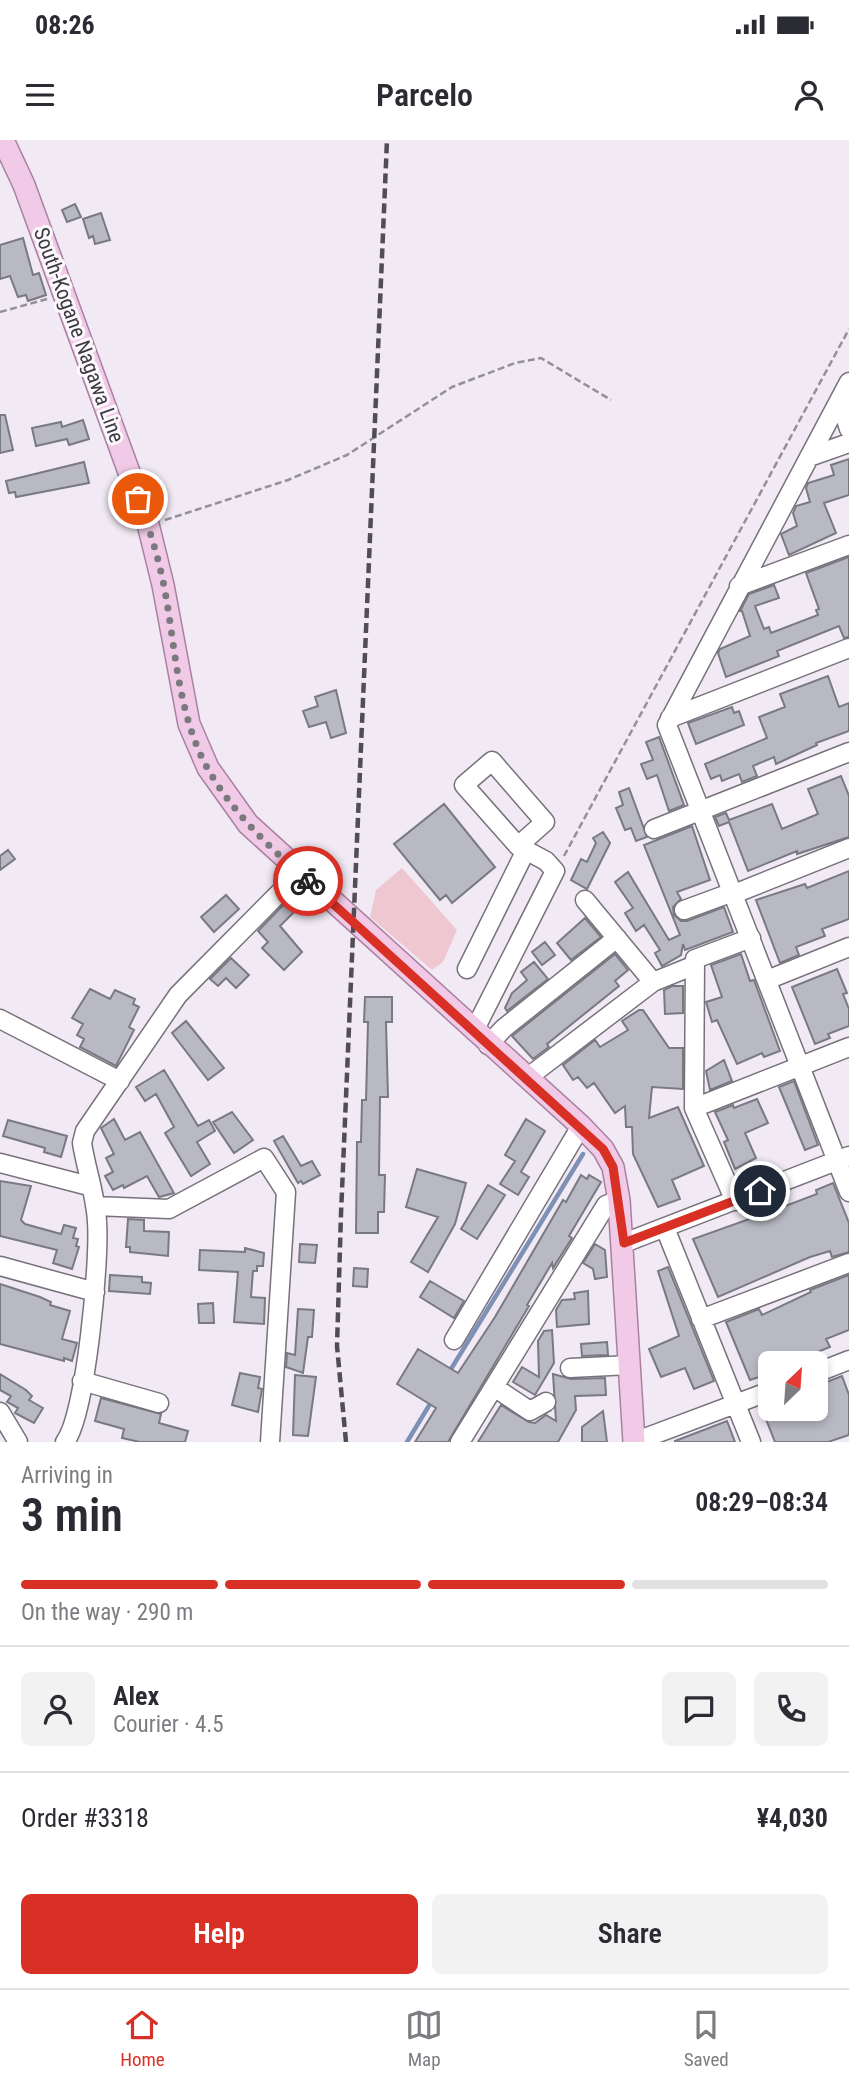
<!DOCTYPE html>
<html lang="en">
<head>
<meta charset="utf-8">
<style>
	:root { --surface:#fff; --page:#f2f2f3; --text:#2b2b33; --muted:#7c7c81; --line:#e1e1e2; --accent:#d93025 }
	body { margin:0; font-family:"Roboto Condensed",sans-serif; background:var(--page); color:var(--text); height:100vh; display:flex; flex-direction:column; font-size:26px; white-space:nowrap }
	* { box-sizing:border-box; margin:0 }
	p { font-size:23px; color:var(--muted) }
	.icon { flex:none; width:38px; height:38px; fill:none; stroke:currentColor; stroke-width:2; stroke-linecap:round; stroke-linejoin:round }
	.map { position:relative; height:1302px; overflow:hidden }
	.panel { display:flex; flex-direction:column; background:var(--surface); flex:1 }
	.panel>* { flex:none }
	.needle { width:46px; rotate:25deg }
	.tools { position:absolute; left:758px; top:1211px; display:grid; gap:14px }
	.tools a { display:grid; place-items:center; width:70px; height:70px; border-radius:10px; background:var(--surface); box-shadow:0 4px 10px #0003; font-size:35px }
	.pin { position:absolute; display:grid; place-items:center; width:60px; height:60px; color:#fff; margin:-30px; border:4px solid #fff; border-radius:50%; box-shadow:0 2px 7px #0007 }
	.courier { position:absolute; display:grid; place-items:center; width:70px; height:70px; margin:-35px; border:5px solid #d93025; border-radius:50%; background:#fff; color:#222; box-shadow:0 2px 9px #0007 }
	.summary em { font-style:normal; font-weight:600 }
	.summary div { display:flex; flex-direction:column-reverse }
	.summary { display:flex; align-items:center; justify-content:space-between; height:119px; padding:0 21px }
	h1 { font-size:46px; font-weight:600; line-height:52px }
	.bar { display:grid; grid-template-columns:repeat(4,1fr); gap:10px 7px; align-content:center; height:84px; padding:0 21px }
	.bar i { height:9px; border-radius:5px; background:var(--line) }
	.bar .active { background:var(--accent) }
	.bar p { grid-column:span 4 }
	.line { display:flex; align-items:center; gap:18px; padding:0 21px; border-top:2px solid var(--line) }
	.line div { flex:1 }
	.round { display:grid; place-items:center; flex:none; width:74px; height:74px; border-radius:10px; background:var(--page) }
	.primary-button { display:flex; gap:14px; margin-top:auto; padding:14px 21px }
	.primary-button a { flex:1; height:80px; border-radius:10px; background:var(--accent); color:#fff; font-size:28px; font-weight:600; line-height:80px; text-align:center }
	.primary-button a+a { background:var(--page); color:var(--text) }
	.status { display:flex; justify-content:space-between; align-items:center; height:49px; padding:0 35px; background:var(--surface); direction:ltr }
	.status svg { height:19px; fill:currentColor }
	header { display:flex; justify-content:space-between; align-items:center; height:91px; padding:0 21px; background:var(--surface); font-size:32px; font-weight:600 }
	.tab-bar { display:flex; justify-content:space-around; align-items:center; height:98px; border-top:2px solid var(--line); background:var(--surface); font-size:19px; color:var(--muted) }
	.tab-bar a { display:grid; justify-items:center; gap:4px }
	.tab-bar .active { color:var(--accent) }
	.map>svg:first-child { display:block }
	.green { fill:#eec7d1 }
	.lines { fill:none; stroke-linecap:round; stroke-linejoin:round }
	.stream { stroke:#7e91b4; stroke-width:4.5 }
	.building { fill:#b9b9c4; stroke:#797983; stroke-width:2 }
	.minor-casing { stroke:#77717b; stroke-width:21 }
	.major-casing { stroke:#aa80a1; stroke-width:24 }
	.path { stroke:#949097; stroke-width:2.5; stroke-dasharray:7 3.5; stroke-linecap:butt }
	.minor { stroke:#fff; stroke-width:18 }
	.major { stroke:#f0cae6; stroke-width:21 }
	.rail { stroke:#514e53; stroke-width:4.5; stroke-dasharray:10 5; stroke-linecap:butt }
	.done { stroke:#7b787e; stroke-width:7; stroke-dasharray:0 12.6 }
	.route { stroke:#d93025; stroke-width:9 }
	.labels { text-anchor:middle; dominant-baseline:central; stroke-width:6; stroke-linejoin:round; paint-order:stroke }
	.street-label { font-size:21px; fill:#3c3a3e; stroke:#fcf9fe }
</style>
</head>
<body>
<div class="status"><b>08:26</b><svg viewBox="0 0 49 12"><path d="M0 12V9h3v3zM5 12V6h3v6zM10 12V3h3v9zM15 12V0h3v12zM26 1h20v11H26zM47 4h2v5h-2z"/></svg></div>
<header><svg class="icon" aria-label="menu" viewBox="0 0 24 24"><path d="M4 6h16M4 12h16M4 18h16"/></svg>Parcelo<svg class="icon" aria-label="person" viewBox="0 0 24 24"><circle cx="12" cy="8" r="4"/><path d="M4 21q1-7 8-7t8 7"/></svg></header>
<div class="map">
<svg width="849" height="1302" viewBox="0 0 849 1302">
	<rect width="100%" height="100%" fill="#f1eaf5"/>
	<path class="green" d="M402 728 457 790 443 822 432 830 370 777 376 750Z"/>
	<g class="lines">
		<path class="stream" d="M448 1234 583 1014
			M407 1302 433 1259"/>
	</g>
	<path class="building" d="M75 64 81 77 67 82 62 70Z
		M101 73 110 100 95 104 93 96 89 98 83 79Z
		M23 98 33 135 39 133 46 155 28 161 26 155 18 157 10 136 0 139V105Z
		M0 275H5L13 310 0 313Z
		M83 280 89 299 69 305 67 299 36 306 32 288 61 282 62 287Z
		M849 319V355L824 363 836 393 789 415 781 394 797 386 793 373 796 366 810 362 806 348 808 343 834 335 831 325Z
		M84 322 89 343 16 357 15 352 9 353 6 341Z
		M849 417V497L844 498 839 486 777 511 779 516 726 537 718 513 720 509 750 496 742 471H740L749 454 774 445 779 458 755 466 764 489 769 487 771 493 818 475 816 470 819 469 806 433Z
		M828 536 839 567 849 563V591L816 603 817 605 776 624 774 617 753 626 757 636 742 642 739 634 722 641 720 635 711 639 705 624 767 598 759 577 785 567 780 554Z
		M336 550 346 593 331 598 326 582 309 587 303 571 318 566 315 557Z
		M732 567 734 573 739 571 744 585 696 604 688 583Z
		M659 597 684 665 669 671 657 635 647 639 641 624 653 620 646 602Z
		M841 636 849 656V697L797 714V711L748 731 729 682 719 686 715 677 726 673 729 680 772 664 782 689 818 674 808 649Z
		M629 648 647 697 636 701 631 688 625 690 616 668 623 665 619 652Z
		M444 664 495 727 452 763 446 755 440 760 394 704Z
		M692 686 710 740 677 752 681 759 673 767 674 775 681 781H687L724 767 733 792 685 810 683 804 681 815 662 826 655 813 660 810 644 785 636 791 625 773 633 768 615 742 628 732 669 800 680 795 644 705Z
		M603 692 610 703 587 749 571 740 581 719 587 722 596 703 593 698Z
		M8 710 15 719 0 730V716Z
		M849 731V779L822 789 825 796 796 807 799 815 780 823 756 760 805 744 807 748Z
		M226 755 239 769 214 792 201 777Z
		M289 759 298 768 280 786 302 812 284 830 262 808 268 802 258 791Z
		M585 778 601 797 571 820 557 803Z
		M545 802 555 815 542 825 532 812Z
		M615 814 628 830 615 841 619 846 547 904 549 907 533 919 512 896Z
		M741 814 750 841 754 840 780 911 764 917 762 913 737 924 717 880 712 882 706 862 722 857 711 825Z
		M231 818 249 835 236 848 226 838 218 846 210 839Z
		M534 822 548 839 507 871 505 868 512 853 527 840 521 832Z
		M837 829 847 853 843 854 849 869V886L828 894 830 898 815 904 792 847Z
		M672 846H683V873L665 874 664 850Z
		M90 849 110 859 115 850 135 859 133 864 139 867 129 887 134 890 116 926 80 907 84 899 77 895 83 884 72 878Z
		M365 857H392V882H386L388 957H380L379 1035H385L384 1072H378V1093H356L357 1002H361L362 960H366L368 882H364Z
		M639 870H643L669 908H683V949L652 947 649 978 678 967 704 1026 672 1040 680 1059 658 1067 633 1014 632 987H626L625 966 615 973 594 943 587 948 578 937 573 940 563 925 595 900 600 907 628 890 622 881Z
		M186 881 224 928 208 940 172 893Z
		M724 920 732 941 710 950 706 931Z
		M164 930 198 986 209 980 215 991 197 1002 210 1024 191 1036 165 993 174 987 156 954 145 961 136 947Z
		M794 941 818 1005 805 1010 779 947Z
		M757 959 768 983 745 993 756 1018 735 1029 724 1002 728 1000 715 972 733 965 734 968Z
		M232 972 253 1000 234 1013 213 982Z
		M114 979 125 1000 140 992 174 1053 159 1057 147 1036 124 1048 123 1045 113 1050 105 1036 113 1032 106 1018 114 1014 101 988Z
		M526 979 545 991 521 1032 529 1037 518 1055 500 1044 515 1021 505 1015Z
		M8 980 67 996 61 1017 44 1012 45 1008 3 996Z
		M283 996 301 1026 312 1021 320 1035 303 1044 301 1041 298 1043 274 1001Z
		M417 1029 466 1043 455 1084 428 1132 411 1122 438 1077 406 1067Z
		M581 1035 587 1039 589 1035 601 1042 569 1096 572 1098 553 1128 552 1123 527 1165 529 1166 448 1302H415L436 1268 397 1244 418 1209 458 1233 495 1177 563 1060 566 1062Z
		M0 1041 31 1046 21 1080 25 1084 61 1094 64 1085 76 1088 73 1098 78 1099 76 1106 79 1107 72 1129 53 1123 57 1110 0 1096Z
		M833 1043 849 1083V1112L832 1117 830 1111 810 1117 718 1157 693 1099 758 1076 756 1071 773 1065 775 1070 817 1054 816 1050Z
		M488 1045 505 1055 477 1099 461 1089Z
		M128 1079 144 1080V1091L169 1092 168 1116 130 1112V1107H126Z
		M300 1104 317 1105 315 1123 299 1122Z
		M595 1104 605 1110 607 1137 595 1139 593 1129 583 1123Z
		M245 1108 264 1113 263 1126H257V1131H253L251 1157 265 1158 264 1184 234 1182 238 1132 199 1130 200 1110 245 1112Z
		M668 1127 714 1241 694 1249 685 1228 661 1237 649 1209 679 1196 658 1131Z
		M354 1128 368 1129 367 1147 353 1146Z
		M110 1135 142 1137V1142L151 1143 150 1154 109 1151Z
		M849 1135V1190L826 1199 830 1207 800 1219 802 1223H764L768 1234 750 1240 726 1182 759 1169 762 1175 811 1152 810 1150Z
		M430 1141 464 1161 454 1178 420 1157Z
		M0 1144 40 1157 51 1162 50 1165 70 1171 62 1199 77 1203 72 1221 64 1218V1221L0 1204Z
		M588 1151 589 1184 557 1187 556 1170 562 1160 575 1159 574 1153Z
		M213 1163 214 1183H199L198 1164Z
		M298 1169 314 1170 312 1197H308L303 1233 286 1227 287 1213 295 1215Z
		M552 1190 554 1223 535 1255 513 1242 522 1227 539 1237 538 1201 544 1191Z
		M607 1202 608 1215 582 1216 581 1204Z
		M240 1233 260 1237 258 1248 262 1249 258 1272 232 1265Z
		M0 1234 26 1250 32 1256 29 1260 43 1268 34 1283 15 1273 18 1268 7 1262 11 1256 0 1250Z
		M553 1234 571 1239 605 1238 606 1255 575 1256 576 1270 558 1302H478L501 1265 529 1282 535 1283 546 1275 556 1281Z
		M295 1235 316 1237 308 1296 293 1295Z
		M842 1236 849 1255V1295L828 1302H775L762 1269H816V1246Z
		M101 1258 161 1274 159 1283 188 1291 185 1302H140L122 1298 124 1289 95 1281Z
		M603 1271 607 1302H582V1287Z
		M727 1281 735 1302H675V1301Z"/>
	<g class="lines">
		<defs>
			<path id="minor" d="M849 242 667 585 849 1052
				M840 260 849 289
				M809 317 849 303
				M739 446 849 405
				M670 578 849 508
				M492 621 545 682 518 706 464 645Z
				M654 689 849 612
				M734 754 849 708
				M585 760 653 842
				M684 770 733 752
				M467 829 526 710
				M767 840 849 807
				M0 879 120 941
				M474 891 555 731 546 721 518 706
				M488 905 504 888 617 798
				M527 938 653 842 695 825
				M694 968 849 907
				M0 1023 89 1046
				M735 1061 694 968 695 819 751 798
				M95 1066 169 1069 264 1018 286 1052 270 1302
				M665 1088 751 1302
				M624 1103 849 1016
				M0 1126 95 1152
				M701 1179 849 1123
				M454 1200 581 986
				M570 1228 630 1225
				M816 1233 849 1220
				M82 1241 159 1263
				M494 1247 530 1271 546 1262
				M0 1272 18 1302
				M65 1302C86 1275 100 1120 97 1082 96 1056 86 1029 82 1003L85 991 178 855 299 733
				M460 1302 606 1065 619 1060
				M634 1302 770 1251"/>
			<path id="major" d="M3 0 24 45 148 384 163 445 189 584 208 628 248 684 581 986 603 1009 613 1027 619 1060 634 1302"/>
		</defs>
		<use href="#minor" class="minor-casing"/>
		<use href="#major" class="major-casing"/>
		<path class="path" d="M0 172 47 159
			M165 380 288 340 347 315 452 247 515 223 541 218 611 260
			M564 716 849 189"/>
		<use href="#minor" class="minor"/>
		<use href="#major" class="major"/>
		<path class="rail" d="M346 1302 337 1206 341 1074 387 0"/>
	</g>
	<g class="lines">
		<path class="done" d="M138 359C149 387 158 416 164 446 176 508 177 575 209 631 234 674 271 709 308 741"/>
		<path class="route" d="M308 741 603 1009 613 1027 624 1103 760 1051"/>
	</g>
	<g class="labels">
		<g class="street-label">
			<text transform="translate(79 195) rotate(70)">South-Kogane Nagawa Line</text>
		</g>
	</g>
</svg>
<div class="tools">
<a><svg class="needle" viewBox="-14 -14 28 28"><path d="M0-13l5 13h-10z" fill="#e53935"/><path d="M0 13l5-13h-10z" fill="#7c7c81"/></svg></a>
</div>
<div class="pin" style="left:138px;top:359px;background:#ea580c"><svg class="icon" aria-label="bag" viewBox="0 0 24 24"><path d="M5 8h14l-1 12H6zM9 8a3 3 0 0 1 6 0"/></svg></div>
<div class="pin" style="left:760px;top:1051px;background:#1f2937"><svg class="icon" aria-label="home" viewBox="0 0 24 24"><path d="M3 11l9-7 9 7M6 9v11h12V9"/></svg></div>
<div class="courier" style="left:308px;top:741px"><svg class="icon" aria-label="bike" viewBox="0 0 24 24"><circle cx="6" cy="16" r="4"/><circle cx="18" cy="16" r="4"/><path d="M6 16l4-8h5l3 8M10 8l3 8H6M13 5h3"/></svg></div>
</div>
<section class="panel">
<div class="summary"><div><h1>3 min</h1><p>Arriving in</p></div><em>08:29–08:34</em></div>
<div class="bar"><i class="active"></i><i class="active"></i><i class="active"></i><i></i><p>On the way · 290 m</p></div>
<div class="line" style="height:126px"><a class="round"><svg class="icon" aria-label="person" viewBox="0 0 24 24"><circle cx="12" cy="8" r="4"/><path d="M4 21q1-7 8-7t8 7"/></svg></a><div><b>Alex</b><p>Courier · 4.5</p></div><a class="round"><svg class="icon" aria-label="chat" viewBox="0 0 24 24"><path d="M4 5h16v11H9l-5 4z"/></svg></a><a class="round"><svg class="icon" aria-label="phone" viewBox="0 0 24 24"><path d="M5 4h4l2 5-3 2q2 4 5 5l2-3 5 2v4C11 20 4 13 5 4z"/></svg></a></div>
<div class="line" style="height:91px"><div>Order #3318</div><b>¥4,030</b></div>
<div class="primary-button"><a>Help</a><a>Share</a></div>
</section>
<nav class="tab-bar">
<a class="active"><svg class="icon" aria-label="home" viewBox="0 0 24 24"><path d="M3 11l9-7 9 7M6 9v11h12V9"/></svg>Home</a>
<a><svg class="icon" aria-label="map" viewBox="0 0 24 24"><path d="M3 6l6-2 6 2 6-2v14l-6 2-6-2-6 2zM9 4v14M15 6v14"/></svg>Map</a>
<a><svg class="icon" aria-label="saved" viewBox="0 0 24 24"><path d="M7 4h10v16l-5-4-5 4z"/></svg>Saved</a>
</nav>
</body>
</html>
